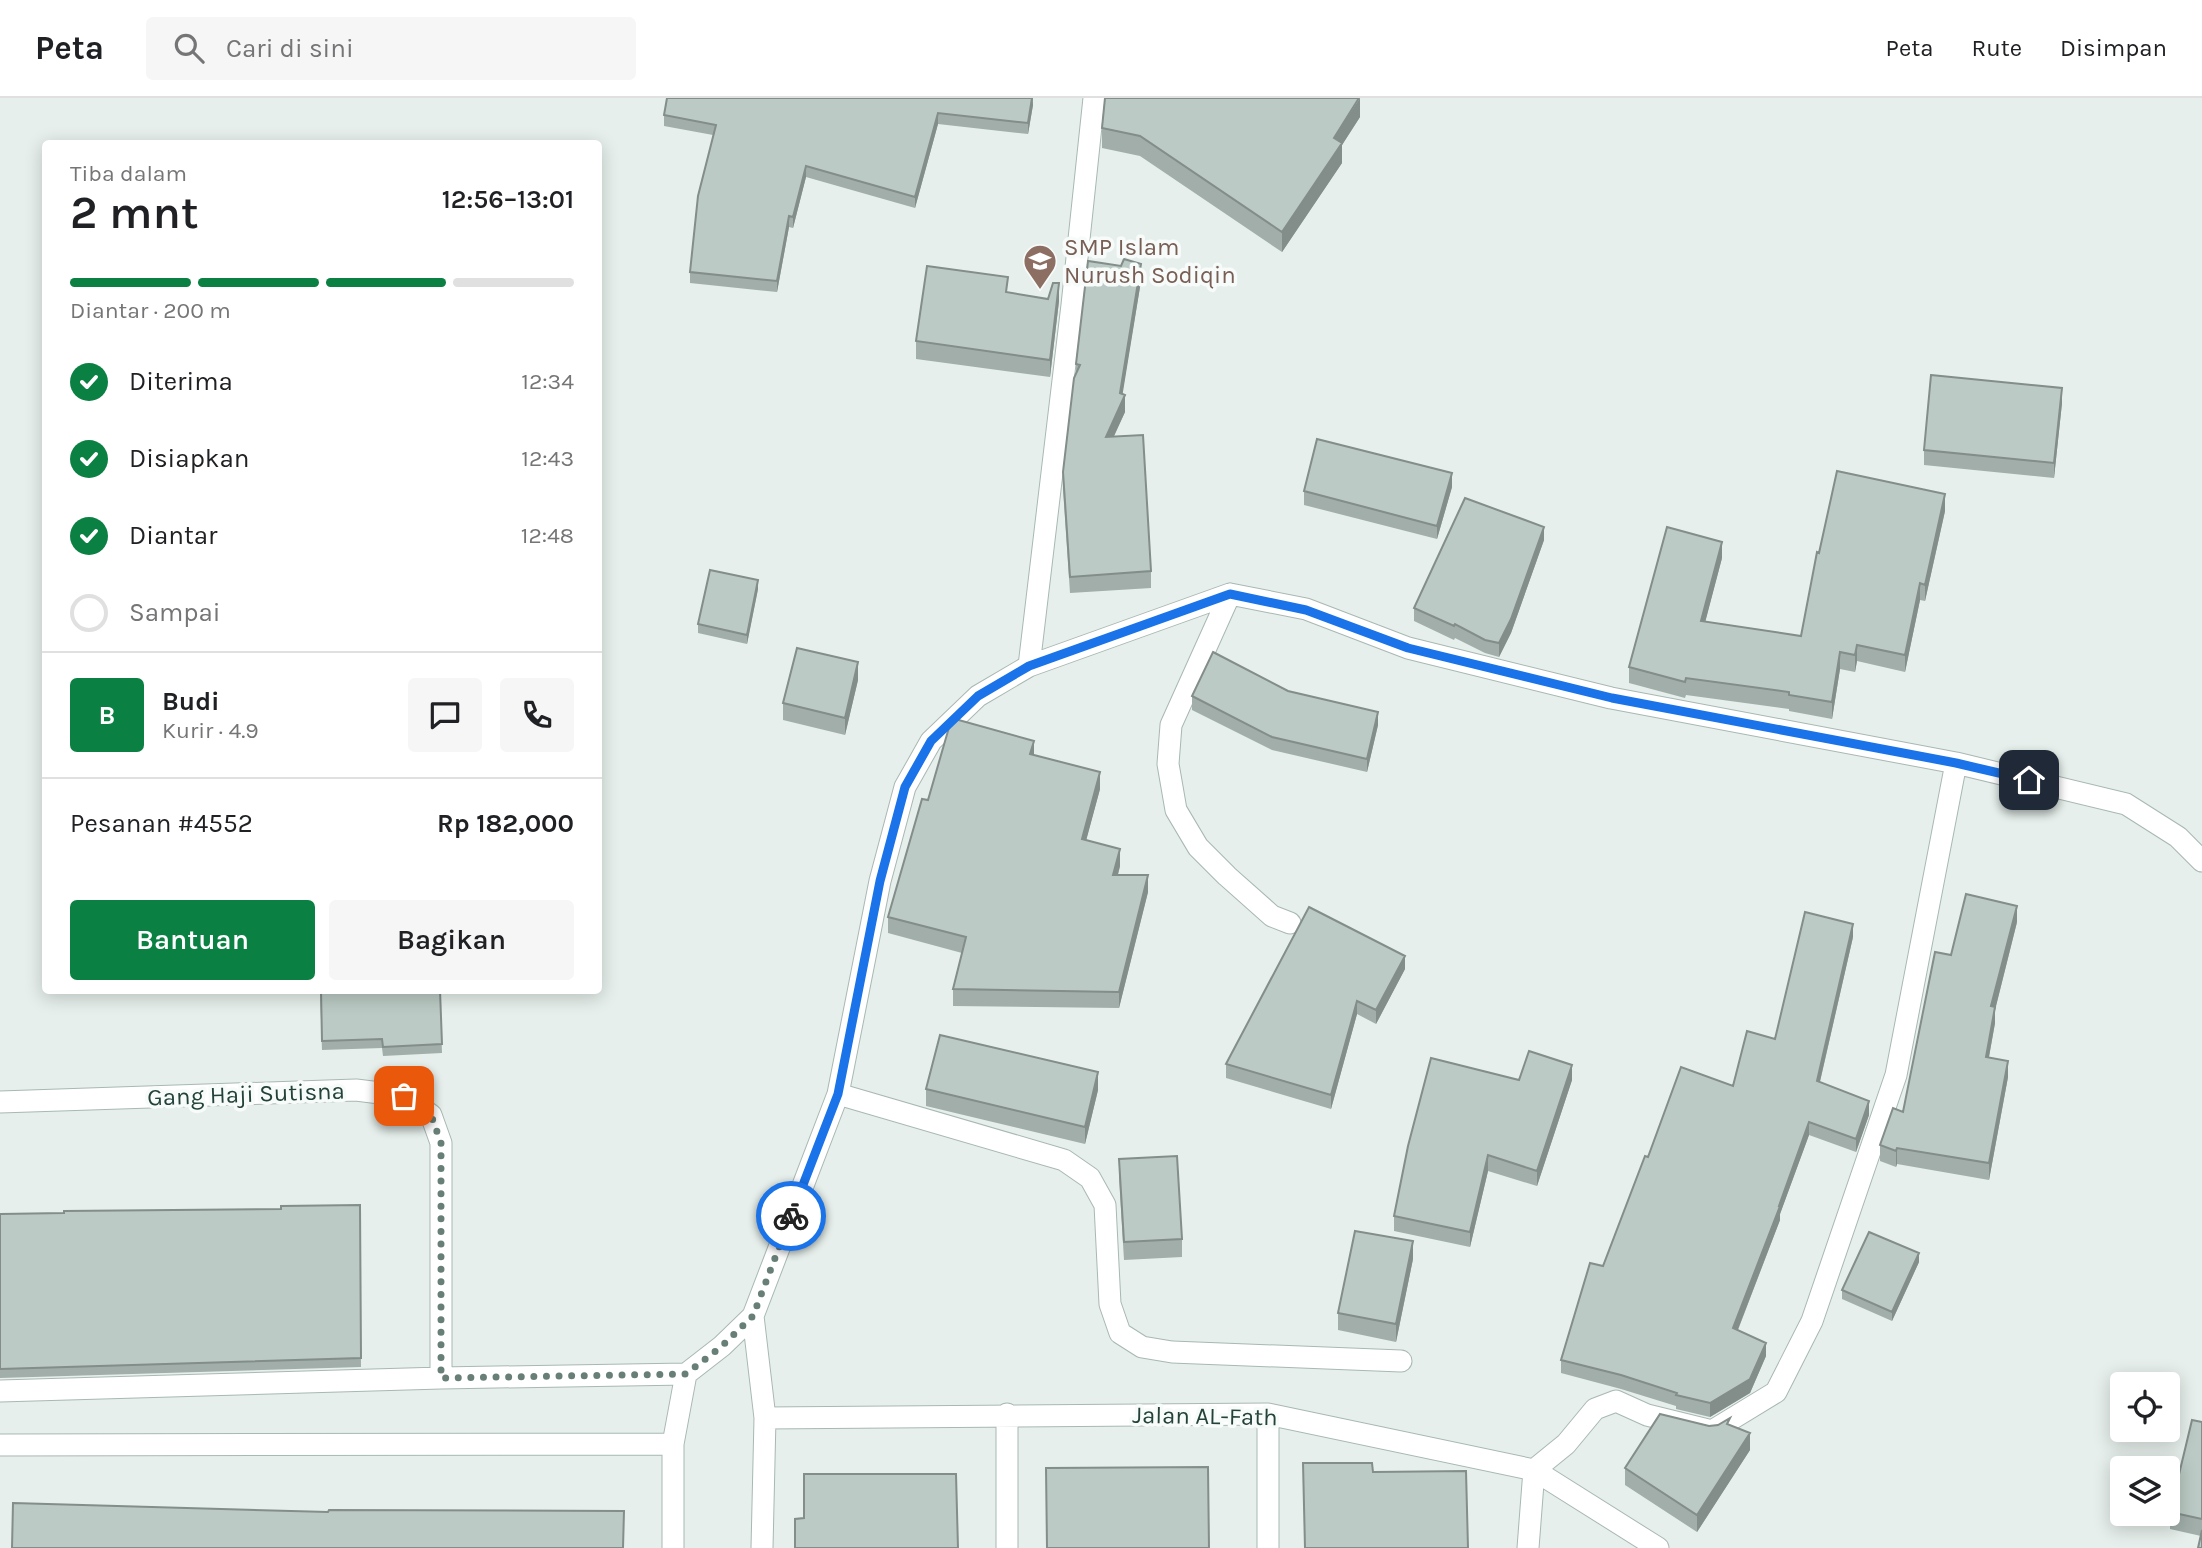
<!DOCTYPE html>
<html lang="id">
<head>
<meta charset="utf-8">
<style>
	:root { --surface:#fff; --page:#f6f6f6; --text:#202124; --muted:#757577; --line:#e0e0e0; --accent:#0b8043 }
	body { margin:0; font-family:Karla,sans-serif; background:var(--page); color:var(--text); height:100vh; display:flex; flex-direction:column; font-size:26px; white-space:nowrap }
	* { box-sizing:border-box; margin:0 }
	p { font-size:23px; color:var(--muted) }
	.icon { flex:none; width:38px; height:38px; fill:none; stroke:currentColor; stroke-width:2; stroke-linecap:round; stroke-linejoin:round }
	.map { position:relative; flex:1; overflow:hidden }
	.side { position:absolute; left:42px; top:42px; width:560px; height:854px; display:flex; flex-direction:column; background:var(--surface); border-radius:7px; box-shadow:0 4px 18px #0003 }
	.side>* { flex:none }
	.tools { position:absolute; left:2110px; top:1274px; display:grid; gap:14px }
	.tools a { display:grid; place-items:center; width:70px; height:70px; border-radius:7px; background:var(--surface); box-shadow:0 4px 18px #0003; font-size:35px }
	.pin { position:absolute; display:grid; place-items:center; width:60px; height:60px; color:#fff; margin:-30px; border-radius:14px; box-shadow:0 4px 10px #0006 }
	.courier { position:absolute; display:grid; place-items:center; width:70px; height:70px; margin:-35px; border:5px solid #1a73e8; border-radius:50%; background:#fff; color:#222; box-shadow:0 2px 9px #0007 }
	.overview em { font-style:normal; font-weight:600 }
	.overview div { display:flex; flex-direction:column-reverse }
	.overview { display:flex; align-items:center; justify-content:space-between; height:119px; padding:0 28px }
	h1 { font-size:46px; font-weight:600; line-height:52px }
	.bar { display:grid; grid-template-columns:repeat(4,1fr); gap:10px 7px; align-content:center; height:84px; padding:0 28px }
	.bar i { height:9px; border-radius:5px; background:var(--line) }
	.bar .active { background:var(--accent) }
	.bar p { grid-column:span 4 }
	.line { display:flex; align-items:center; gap:18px; padding:0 28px; border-top:2px solid var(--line) }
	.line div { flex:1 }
	.round { display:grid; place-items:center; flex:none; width:74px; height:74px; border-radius:7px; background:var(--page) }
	ol { padding:0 28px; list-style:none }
	li { display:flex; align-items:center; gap:21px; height:77px }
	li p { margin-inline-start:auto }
	li .icon { padding:7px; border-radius:50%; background:var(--accent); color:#fff; stroke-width:4 }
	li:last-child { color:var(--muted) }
	li i { width:38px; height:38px; border:4px solid var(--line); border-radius:50% }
	.primary-button { display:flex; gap:14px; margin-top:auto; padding:14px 28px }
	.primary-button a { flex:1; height:80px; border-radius:7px; background:var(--accent); color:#fff; font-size:28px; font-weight:600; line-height:80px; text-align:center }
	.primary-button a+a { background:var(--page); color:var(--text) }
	header { display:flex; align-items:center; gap:42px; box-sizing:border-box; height:98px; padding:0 35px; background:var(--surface); border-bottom:2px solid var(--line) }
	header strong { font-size:33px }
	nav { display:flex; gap:38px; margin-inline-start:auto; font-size:24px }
	.search { width:490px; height:63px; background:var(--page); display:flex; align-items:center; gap:18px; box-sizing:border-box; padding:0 24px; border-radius:7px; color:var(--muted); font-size:26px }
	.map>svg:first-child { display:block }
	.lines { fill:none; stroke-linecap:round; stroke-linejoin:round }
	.street-casing { stroke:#a8b8b2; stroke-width:23 }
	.street { stroke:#fff; stroke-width:21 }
	.wall { fill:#a1aea9 }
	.shaded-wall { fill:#838d89 }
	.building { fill:#bbcac4; stroke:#838d89; stroke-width:2 }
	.done { stroke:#687f78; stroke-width:7; stroke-dasharray:0 12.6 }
	.route { stroke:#1a73e8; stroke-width:9 }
	.labels { text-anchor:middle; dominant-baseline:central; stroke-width:7; stroke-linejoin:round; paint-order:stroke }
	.education-label { font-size:24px; fill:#785e54; stroke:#f7fbf9; text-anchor:start }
	.street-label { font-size:24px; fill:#24423a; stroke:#f7fbf9 }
</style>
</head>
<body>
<header>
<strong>Peta</strong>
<div class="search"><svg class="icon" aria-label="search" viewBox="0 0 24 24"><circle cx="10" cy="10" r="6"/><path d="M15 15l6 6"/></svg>Cari di sini</div>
<nav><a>Peta</a><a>Rute</a><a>Disimpan</a></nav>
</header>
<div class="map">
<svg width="2202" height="1450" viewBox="0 0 2202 1450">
	<rect width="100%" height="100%" fill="#e6efeb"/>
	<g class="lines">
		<defs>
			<path id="street" d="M1230 496 1171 627 1168 666 1176 712 1198 749 1227 778 1272 818 1290 825
				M1029 568 1072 207 1094 0
				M838 996 1064 1062 1090 1080 1105 1107 1110 1206 1120 1235 1142 1249 1172 1254 1401 1263
				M0 1004 356 992 404 998 431 1017 441 1045V1280
				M0 1293 441 1280 686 1276 722 1248 753 1218
				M765 1320 1268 1316 1534 1372 1658 1450
				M0 1347 673 1346
				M673 1450V1346L686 1276
				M762 1450 765 1320 753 1218 838 996 880 783 905 689 931 643 978 598 1029 568 1230 496 1306 511 1408 550 1611 600 1956 665 2126 706 2178 739 2202 763
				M1007 1450V1316
				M1268 1450V1316
				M1528 1450 1534 1372 1566 1346 1595 1311 1616 1303 1647 1317 1712 1333 1776 1294 1812 1223 1896 977 1956 665"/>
		</defs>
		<use href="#street" class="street-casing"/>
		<use href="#street" class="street"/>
	</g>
	<path class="wall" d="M1033 0V7L1028 36 938 26 915 110 806 79 793 130 789 129 777 194 690 185V174L713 37 664 28V17Z
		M1360 19 1342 47V65L1282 154 1140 58 1102 50V30Z
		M1141 183 1122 296 1125 314 1113 339 1151 473V490L1070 495 1063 391V374L1076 276V266Z
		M1008 194 1059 203 1050 279 916 261V243Z
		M2062 305 2054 380 1924 367V352Z
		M1452 389 1437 441 1304 407V393Z
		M1945 413 1925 503 1920 502 1905 574 1857 563 1855 574 1840 571 1832 621 1789 613V611L1686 597 1685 600 1629 585V569L1722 460 1705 524 1801 538 1819 455Z
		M1544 442 1511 535 1499 559 1485 555 1455 540 1454 542 1414 523V510Z
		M758 491 747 546 698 535V526Z
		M858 582 845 637 783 622V605Z
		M1192 598 1378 627 1367 674 1272 652 1192 612Z
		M1034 657 1100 691 1086 742 1120 768 1118 777 1148 794 1119 910 953 908V891L962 855 888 835V819L928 702Z
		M2017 824 1995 912V925L1989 959 2008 979 1989 1082 1897 1066 1896 1069 1880 1063V1047L1903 1014Z
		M1853 839 1820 984 1869 1017 1856 1054 1809 1037 1780 1116V1122L1738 1232 1766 1258 1750 1295 1710 1319 1676 1311V1308L1621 1291 1561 1275V1262L1603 1168 1648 1059 1733 988 1775 941Z
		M1405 871 1376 926 1357 916 1331 1011 1226 980V966Z
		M320 892H440L442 955 383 958 382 950 322 952Z
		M1519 982H1572L1537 1088 1488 1073 1470 1149 1394 1133V1118Z
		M926 991 1098 992 1085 1046 926 1008Z
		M1119 1061 1182 1141V1159L1124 1162 1119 1079Z
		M360 1107 361 1269 0 1280V1116L281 1111Z
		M1413 1161 1396 1244 1338 1232V1215Z
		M1919 1164 1892 1223 1842 1201V1192Z
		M2202 1324V1450L2201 1438 2170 1431V1414Z
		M1730 1327 1750 1352 1697 1434 1625 1387V1370L1709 1328Z"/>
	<path class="shaded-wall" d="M1032 0 1033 7 1028 36V25Z
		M1360 0V19L1342 47V65L1282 154V134L1334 40Z
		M938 15V26L915 110V99Z
		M806 68V79L793 130V119Z
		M789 118V129L777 194V183Z
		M1141 166V183L1121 306 1125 297V314L1106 356V339L1120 295Z
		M1059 185V203L1050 279V262Z
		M2062 290V305L2054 380V365Z
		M1452 375V389L1437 441V428Z
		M1945 396V413L1925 503V487Z
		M1544 429V442L1511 535 1499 559V545Z
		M1722 444V460L1701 540V523Z
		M758 482V491L747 546V537Z
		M1920 485V502L1905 574V557Z
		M1857 547V563L1855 574V557Z
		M1840 554V571L1832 621V604Z
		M858 564V582L845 637V620Z
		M1378 614V627L1367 674V661Z
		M1034 643V660L1030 656Z
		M1100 674V691L1082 758V741Z
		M1120 751V768L1113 794V777Z
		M1148 777V794L1119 910V894Z
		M2017 808V824L1995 912V925L1986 975V959L1991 908Z
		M1853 826V839L1817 996V983Z
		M1405 858V871L1376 926V912Z
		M1357 903V916L1331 1011V997Z
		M2008 963V979L1989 1082V1065Z
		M1572 967V982L1537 1088V1073Z
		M1098 974V992L1085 1046V1029Z
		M1869 1003V1017L1856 1054V1041Z
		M1809 1024V1037L1780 1116V1122L1733 1244V1230Z
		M1897 1050V1066L1896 1069V1053Z
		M1488 1057V1073L1470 1149V1134Z
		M1413 1143V1161L1396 1244V1226Z
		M1919 1155V1164L1892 1223V1214Z
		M1766 1245V1258L1750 1295 1710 1319V1305Z
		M1750 1335V1352L1697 1434V1417Z"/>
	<path class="building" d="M667 0H1032L1028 25 938 15 915 99 806 68 793 119 789 118 777 183 690 174 698 98 716 27 664 17Z
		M1105 0H1359L1334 40 1342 45 1282 134 1140 38 1102 30Z
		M1124 161 1141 166 1120 295 1125 297 1106 339 1143 337 1151 473 1070 479 1063 374 1074 280 1080 267 1076 266 1088 163 1121 168Z
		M927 168 1008 179 1006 194 1048 201 1053 185H1059L1050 262 916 243Z
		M1931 277 2062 290 2054 365 1924 352Z
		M1317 341 1452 375 1437 428 1304 393Z
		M1837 373 1945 396 1925 487 1920 485 1905 557 1857 547 1855 557 1840 554 1832 604 1789 597V594L1686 580 1685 584 1629 569 1667 429 1722 444 1701 523 1801 538 1817 454 1819 455Z
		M1465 400 1544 429 1511 521 1499 545 1485 542 1455 526 1454 528 1414 510Z
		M710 472 758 482 747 537 698 526Z
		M797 550 858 564 845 620 783 605Z
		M1213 554 1288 593 1378 614 1367 661 1272 639 1192 598Z
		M955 621 1034 643 1030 656 1100 674 1082 741 1120 751 1113 777H1148L1119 894 953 891 966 839 888 819 922 701 928 702 950 626Z
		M1966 796 2017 808 1991 908 1995 909 1986 959 2008 963 1989 1065 1897 1050 1896 1053 1880 1047 1893 1010 1903 1014 1935 854 1951 857Z
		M1309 809 1405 858 1376 912 1357 903 1331 997 1226 966Z
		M1805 814 1853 826 1817 983 1869 1003 1856 1041 1809 1024 1779 1108H1780L1733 1230 1766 1245 1750 1281 1710 1305 1676 1297 1677 1295 1621 1277 1561 1262 1590 1165 1603 1168 1645 1058 1648 1059 1681 969 1733 988 1747 933 1775 941Z
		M321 892H440L442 946 383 949 382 941 322 943Z
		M940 937 1098 974 1085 1029 926 991Z
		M1529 953 1572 967 1537 1073 1488 1057 1470 1134 1394 1118 1408 1048 1431 960 1519 982Z
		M1177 1058 1182 1141 1124 1144 1119 1061Z
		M360 1107 361 1260 0 1271V1116L64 1115V1113L281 1111V1108Z
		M1355 1133 1413 1143 1396 1226 1338 1215Z
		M1869 1134 1919 1155 1892 1214 1842 1192Z
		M1660 1316 1709 1328 1718 1327 1730 1320 1727 1326 1750 1335 1697 1417 1625 1370Z
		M2192 1322 2202 1324V1421L2170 1414Z
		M1303 1365H1372L1373 1374 1466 1373 1468 1450H1305Z
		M1208 1369 1209 1450H1047L1046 1370Z
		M804 1376H956L958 1450H795V1421L804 1420Z
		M13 1405 328 1414 329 1412 624 1413 623 1450H12Z
		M2202 1432V1450H2198Z"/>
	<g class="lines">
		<path class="done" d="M404 998 431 1017 441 1045V1280L686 1276 722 1248 753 1218 791 1118"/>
		<path class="route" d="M791 1118 838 996 880 783 905 689 931 643 978 598 1029 568 1230 496 1306 512 1408 550 1612 600 1956 665 2029 682"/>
	</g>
	<defs>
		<symbol id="school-pin" viewBox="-11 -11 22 30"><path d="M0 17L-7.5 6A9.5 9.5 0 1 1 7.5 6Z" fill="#8d6e63" stroke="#f7fbf9"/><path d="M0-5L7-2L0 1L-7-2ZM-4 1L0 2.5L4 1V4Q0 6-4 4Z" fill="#fff"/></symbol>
	</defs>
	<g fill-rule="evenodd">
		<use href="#school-pin" x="1021" y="144" width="38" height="52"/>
	</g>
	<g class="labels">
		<g class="education-label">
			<text x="1064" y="149">SMP Islam<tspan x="1064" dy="28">Nurush Sodiqin</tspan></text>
		</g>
		<g class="street-label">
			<text transform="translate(246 996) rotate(-2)">Gang Haji Sutisna</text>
			<text transform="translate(1205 1318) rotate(1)">Jalan AL-Fath</text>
		</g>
	</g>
</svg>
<div class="tools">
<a><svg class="icon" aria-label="locate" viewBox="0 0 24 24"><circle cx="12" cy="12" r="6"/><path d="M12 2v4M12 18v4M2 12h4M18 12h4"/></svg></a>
<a><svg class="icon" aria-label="layers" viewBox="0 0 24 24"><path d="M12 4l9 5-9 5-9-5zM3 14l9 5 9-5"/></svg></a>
</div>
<div class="pin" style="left:404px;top:998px;background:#ea580c"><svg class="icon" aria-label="bag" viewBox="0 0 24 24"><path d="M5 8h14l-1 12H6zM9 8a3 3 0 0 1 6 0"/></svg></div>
<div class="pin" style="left:2029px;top:682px;background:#1f2937"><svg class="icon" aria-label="home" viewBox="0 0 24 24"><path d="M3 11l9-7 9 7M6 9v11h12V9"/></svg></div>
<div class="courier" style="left:791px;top:1118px"><svg class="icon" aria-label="bike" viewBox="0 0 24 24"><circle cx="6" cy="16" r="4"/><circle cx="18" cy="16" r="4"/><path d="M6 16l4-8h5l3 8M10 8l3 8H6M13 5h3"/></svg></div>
<section class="side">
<div class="overview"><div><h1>2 mnt</h1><p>Tiba dalam</p></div><em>12:56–13:01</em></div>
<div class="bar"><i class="active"></i><i class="active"></i><i class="active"></i><i></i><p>Diantar · 200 m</p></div>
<ol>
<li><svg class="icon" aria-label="check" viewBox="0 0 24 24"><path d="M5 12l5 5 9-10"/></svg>Diterima<p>12:34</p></li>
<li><svg class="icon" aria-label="check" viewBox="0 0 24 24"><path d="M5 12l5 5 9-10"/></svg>Disiapkan<p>12:43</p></li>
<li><svg class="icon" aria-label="check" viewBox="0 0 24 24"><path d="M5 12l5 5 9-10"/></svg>Diantar<p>12:48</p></li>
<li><i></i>Sampai</li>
</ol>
<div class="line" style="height:126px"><b class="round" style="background:var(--accent);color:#fff">B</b><div><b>Budi</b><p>Kurir · 4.9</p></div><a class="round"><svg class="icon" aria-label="chat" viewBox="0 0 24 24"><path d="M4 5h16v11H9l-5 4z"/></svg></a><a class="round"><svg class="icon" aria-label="phone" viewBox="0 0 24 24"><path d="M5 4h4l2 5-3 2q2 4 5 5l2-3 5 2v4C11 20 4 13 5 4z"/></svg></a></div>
<div class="line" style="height:91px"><div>Pesanan #4552</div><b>Rp 182,000</b></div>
<div class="primary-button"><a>Bantuan</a><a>Bagikan</a></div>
</section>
</div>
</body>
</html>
